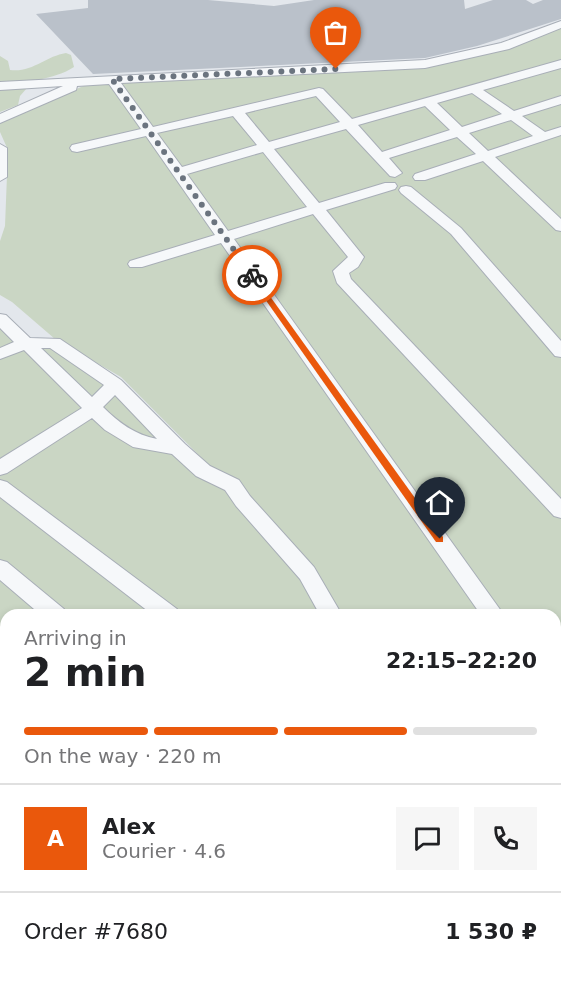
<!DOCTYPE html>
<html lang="en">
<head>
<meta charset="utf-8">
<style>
	:root { --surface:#fff; --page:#f6f6f6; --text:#202124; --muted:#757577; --line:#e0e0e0; --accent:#ea580c }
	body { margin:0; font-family:"DejaVu Sans",sans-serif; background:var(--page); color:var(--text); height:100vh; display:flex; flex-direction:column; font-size:22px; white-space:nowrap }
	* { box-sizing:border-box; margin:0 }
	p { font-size:20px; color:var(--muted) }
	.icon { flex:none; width:33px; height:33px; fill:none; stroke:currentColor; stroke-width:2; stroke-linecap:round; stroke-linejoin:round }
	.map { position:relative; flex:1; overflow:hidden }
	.sheet { position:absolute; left:0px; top:609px; width:561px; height:374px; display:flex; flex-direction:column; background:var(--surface); border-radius:18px 18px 0 0; box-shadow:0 3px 9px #0003 }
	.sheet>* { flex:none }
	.pin { position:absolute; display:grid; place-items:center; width:51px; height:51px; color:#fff; margin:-62px -26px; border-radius:50% 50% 50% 0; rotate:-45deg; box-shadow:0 0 6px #0007 }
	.pin .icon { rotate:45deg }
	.courier { position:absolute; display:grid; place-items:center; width:60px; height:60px; margin:-30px; border:4px solid #ea580c; border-radius:50%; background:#fff; color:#222; box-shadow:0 2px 8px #0007 }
	.overview em { font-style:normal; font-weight:600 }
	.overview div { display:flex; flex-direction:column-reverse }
	.overview { display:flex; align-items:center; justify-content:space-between; height:102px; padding:0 24px }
	h1 { font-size:39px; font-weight:600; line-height:45px }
	.bar { display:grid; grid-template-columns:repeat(4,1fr); gap:9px 6px; align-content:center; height:72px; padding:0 24px }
	.bar i { height:8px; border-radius:4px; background:var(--line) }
	.bar .on { background:var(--accent) }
	.bar p { grid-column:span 4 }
	.line { display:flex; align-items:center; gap:15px; padding:0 24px; border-top:2px solid var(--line) }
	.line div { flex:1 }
	.round { display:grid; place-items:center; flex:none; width:63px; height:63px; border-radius:0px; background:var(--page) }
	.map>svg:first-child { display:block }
	.green { fill:#cad6c4 }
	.building { fill:#bac1ca }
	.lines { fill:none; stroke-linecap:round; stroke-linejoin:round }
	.minor-casing { stroke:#a8aeb7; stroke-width:2 }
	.path { stroke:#bdc2c7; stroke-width:3; stroke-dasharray:6 6; stroke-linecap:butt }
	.minor { fill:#f6f8fa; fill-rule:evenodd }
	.route { fill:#ea580c }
	.done { stroke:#6b747f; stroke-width:6; stroke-dasharray:0 10.8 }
</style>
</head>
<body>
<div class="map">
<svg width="561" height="982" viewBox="0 0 561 982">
	<rect width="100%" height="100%" fill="#e3e7ec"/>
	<path class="green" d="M561 25V982H230L237 976H555V615H341L313 570 121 377 55 339 12 302 0 295V241L5 226 8 150 0 132V122L88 84 429 67Z
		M66 53 71 55 74 67C54 80 24 82 0 84V56L8 61 10 70C32 73 46 56 66 53Z
		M27 88 20 96 18 105 0 112V89Z
		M0 324 28 348H54L108 384 225 486 301 576 325 615H6V976L198 977 191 982H0Z"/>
	<path class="building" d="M88 0H208L274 6 314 0H464L465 9 493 0H526L533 4 543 0H561V19L477 46 425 58 93 74 36 14 88 8Z"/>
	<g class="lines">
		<defs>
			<path id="minor" d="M561 21V28L509 49 425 68 121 83 153 127 319 88 323 89 352 119 561 60V68L483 90 514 111 561 96V104L522 116 545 132 561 127V135L495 157 561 219V231L556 230 483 161 425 180H415L413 177 415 174 476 154 457 137 389 158 402 173 395 177 390 176 346 129 274 149 319 203 385 183H395L397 186 395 189 326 210 364 257 358 267 349 273 351 279 561 499V518L554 516 337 283 333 271 348 257 313 214 234 239 504 615H481L221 243 142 267H130L128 264 130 261 215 235 146 136 77 152 72 151 70 148 72 145 141 129 109 84 77 86 76 90 0 123V114L63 86 0 90V82L425 60 501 43ZM472 93 502 114 462 127 437 103ZM316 96 340 122 269 142 245 113ZM425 106 450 130 382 152 358 125ZM233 116 257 145 182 167 157 133ZM511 120 533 136 488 151 469 133ZM263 152 307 207 228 231 187 174Z
				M0 144 7 148V177L0 181Z
				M406 186 411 187 461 228 561 341V357L555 356 451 234 401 193 399 190 401 187Z
				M0 314 6 315 30 338 60 339 121 380 185 444 210 466 239 480 250 496 314 567 342 615H320L300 579 236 506 225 490 196 476 172 454 133 447 105 430 92 418 7 473 0 475V459L82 408 24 350 0 359V348L14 342 0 328ZM41 348H50L104 385 92 397ZM115 395 157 439C135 435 118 422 103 407Z
				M0 480 7 482 177 609 180 615H153L0 497Z
				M0 560 7 562 64 609 67 615H41L0 580Z
				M0 635 6 637V659L0 657Z
				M561 651V674L555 676V653Z
				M6 799V823L0 826V802Z
				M17 976H51L48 982H15Z
				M193 976H226L223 982H191Z"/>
		</defs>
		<use href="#minor" class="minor-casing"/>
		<path class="path" d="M272 976 273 982"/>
		<use href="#minor" class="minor"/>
	</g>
	<path class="route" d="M252 273 254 274 443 537V542H436L248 275Z"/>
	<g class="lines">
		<path class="done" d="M252 275 112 79 336 69"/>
	</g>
</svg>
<div class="pin" style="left:336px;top:69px;background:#ea580c"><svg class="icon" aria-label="bag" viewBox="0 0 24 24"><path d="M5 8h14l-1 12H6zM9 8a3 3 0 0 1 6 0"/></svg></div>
<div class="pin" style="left:440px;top:539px;background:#1f2937"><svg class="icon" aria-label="home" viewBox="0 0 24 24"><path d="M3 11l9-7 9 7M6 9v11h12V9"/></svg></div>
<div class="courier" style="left:252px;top:275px"><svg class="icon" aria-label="bike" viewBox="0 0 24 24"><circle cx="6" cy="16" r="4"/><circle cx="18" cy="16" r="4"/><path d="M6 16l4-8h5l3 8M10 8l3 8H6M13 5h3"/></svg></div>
<section class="sheet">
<div class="overview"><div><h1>2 min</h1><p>Arriving in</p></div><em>22:15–22:20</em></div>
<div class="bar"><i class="on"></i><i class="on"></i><i class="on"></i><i></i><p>On the way · 220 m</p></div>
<div class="line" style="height:108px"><b class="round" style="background:var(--accent);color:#fff">A</b><div><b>Alex</b><p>Courier · 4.6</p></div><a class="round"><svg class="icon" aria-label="chat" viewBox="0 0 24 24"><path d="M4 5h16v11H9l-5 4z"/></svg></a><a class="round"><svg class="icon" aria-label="phone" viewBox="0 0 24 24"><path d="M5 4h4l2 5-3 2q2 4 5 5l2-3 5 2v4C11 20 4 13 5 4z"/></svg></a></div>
<div class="line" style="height:78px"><div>Order #7680</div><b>1 530 ₽</b></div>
</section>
</div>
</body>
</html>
